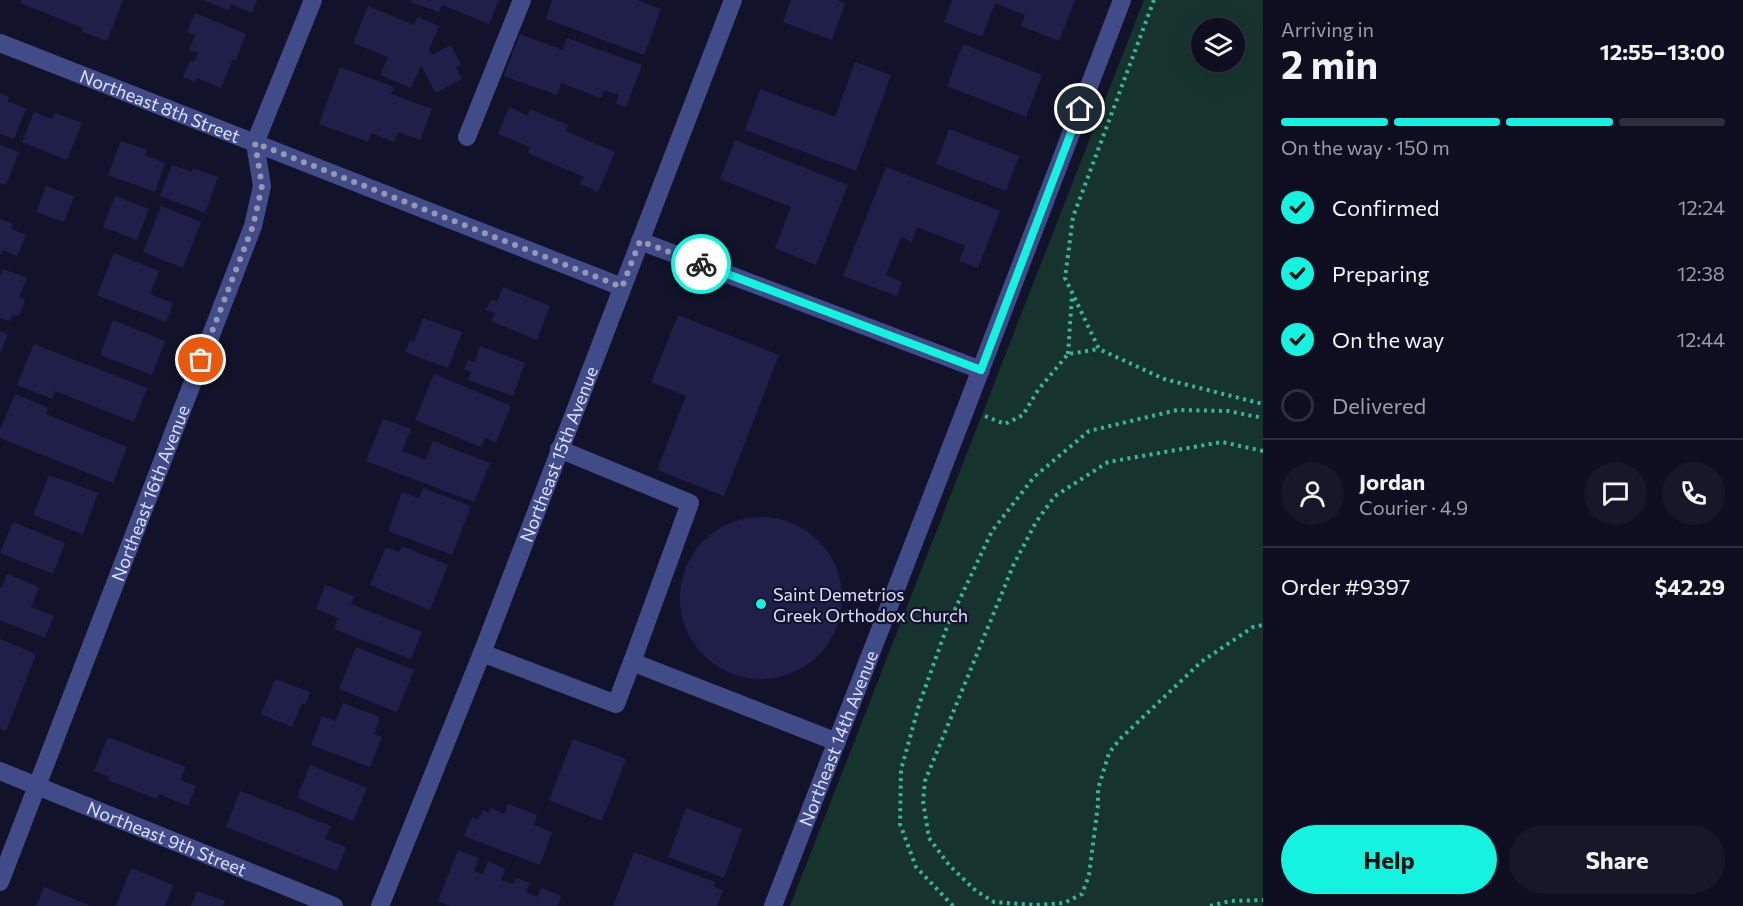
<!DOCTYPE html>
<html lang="en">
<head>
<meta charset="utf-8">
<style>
	:root { --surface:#0e0e20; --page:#171729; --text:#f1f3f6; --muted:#9b9ca5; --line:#2e2e3e; --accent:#14f3df }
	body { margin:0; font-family:Commissioner,sans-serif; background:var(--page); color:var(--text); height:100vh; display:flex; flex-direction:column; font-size:22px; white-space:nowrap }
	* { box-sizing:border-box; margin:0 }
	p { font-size:20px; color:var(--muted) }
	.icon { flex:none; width:33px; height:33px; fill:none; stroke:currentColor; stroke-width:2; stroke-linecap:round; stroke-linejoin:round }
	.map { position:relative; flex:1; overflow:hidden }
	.drawer { display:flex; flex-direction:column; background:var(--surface); width:480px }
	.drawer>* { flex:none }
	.buttons { position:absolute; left:1191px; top:18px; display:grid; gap:12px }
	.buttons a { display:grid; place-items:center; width:54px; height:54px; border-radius:50%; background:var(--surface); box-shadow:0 6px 24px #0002,0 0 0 2px var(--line); font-size:30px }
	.pin { position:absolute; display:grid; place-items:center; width:51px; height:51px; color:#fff; margin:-26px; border:3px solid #fff; border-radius:50%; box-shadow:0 2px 6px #0007 }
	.courier { position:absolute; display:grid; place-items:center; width:60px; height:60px; margin:-30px; border:4px solid #14f3df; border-radius:50%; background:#fff; color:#222; box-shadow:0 2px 8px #0007 }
	.summary em { font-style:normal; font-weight:700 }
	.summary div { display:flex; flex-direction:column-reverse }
	.summary { display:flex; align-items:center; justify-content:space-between; height:102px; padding:0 18px }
	h1 { font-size:39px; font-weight:700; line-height:45px }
	.bar { display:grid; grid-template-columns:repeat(4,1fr); gap:9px 6px; align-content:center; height:72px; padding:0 18px }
	.bar i { height:8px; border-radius:4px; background:var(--line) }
	.bar .selected { background:var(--accent) }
	.bar p { grid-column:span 4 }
	.line { display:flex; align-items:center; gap:15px; padding:0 18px; border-top:2px solid var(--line) }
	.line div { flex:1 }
	.round { display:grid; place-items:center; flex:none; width:63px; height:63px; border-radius:32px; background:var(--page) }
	ol { padding:0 18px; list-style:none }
	li { display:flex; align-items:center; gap:18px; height:66px }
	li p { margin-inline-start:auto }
	li .icon { padding:6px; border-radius:50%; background:var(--accent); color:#111; stroke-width:4 }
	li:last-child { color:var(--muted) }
	li i { width:33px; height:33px; border:3px solid var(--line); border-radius:50% }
	.primary-button { display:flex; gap:12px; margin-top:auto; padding:12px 18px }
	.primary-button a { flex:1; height:69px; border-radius:36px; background:var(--accent); color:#111; font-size:24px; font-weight:700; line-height:69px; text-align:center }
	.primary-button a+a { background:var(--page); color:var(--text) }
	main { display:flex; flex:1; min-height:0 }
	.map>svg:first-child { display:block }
	.green { fill:#16342d; fill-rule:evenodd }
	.building { fill:#201f4a }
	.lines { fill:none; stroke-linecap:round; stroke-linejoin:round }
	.path { stroke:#37b797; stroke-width:4; stroke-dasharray:3 4.5; stroke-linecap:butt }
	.minor { stroke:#404b87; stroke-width:18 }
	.done { stroke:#9698b3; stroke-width:6; stroke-dasharray:0 10.8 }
	.route { stroke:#14f3df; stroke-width:8 }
	.poi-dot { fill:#14f3df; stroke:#12132a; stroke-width:2 }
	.labels { text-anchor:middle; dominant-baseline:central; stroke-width:4.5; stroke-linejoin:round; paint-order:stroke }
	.street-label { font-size:18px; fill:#dde0fd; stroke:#12132a }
	.poi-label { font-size:18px; fill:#dde0fd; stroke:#12132a; text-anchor:start }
</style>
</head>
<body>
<main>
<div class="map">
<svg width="1263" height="906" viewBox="0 0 1263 906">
	<rect width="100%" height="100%" fill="#12132a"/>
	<path class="green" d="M1144 0H1263V906H790ZM1202 28H1234V62H1202Z"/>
	<path class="building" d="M21 0H123L107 41 81 31 83 28 20 3Z
		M203 0H257L252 13 231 4 228 10Z
		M412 0H499L489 24 442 5 439 12 411 2Z
		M552 0H637L661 9 644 55 546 19Z
		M791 0H837L845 3 832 40 783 22Z
		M952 0H1075L1059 41 1021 26 1025 15 995 3 982 37 944 22Z
		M368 6 414 25 418 17 439 26 429 49 432 55 451 45 461 65 456 67 462 79 435 93 421 65 411 88 380 75 388 57 353 43Z
		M195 13 246 34 236 60 233 59 221 88 197 78 195 82 183 77 190 61 194 62 198 53 189 50 195 35 187 32Z
		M520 34 563 50 567 38 642 65 626 107 616 103 619 95 604 90 601 98 561 83 557 95 504 76Z
		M963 44 1042 75 1026 117 947 86Z
		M855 62 891 75 856 171 745 130 760 89 835 117Z
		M340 67 394 87 391 94 432 109 420 140 398 132 394 142 371 133 368 142 319 124Z
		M0 93 9 97 8 101 26 109 14 139 0 134Z
		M509 107 528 116 530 109 568 125 566 131 615 152 598 192 580 184 584 177 528 153 530 147 498 134Z
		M34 112 52 119 55 113 82 123 67 160 22 142Z
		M949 129 1019 156 1006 191 936 164Z
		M735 140 848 185 816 265 775 248 791 207 720 179Z
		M121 141 147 150 145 155 165 163 155 192 108 175Z
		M0 145 19 152 6 185 0 183Z
		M172 165 192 172 193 168 218 177 205 213 160 196Z
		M886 167 1000 211 978 268 959 261 965 246 917 227 912 242 901 237 886 275 902 282 897 296 843 276Z
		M46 186 74 196 64 222 36 212Z
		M115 196 149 209 137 240 103 227Z
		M161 206 201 222 183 268 143 252Z
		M0 219 13 224 11 229 26 235 17 256 3 250 0 256Z
		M114 253 159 271 150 294 173 303 166 322 97 295Z
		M3 269 27 278 19 297 25 300 19 316 13 314 10 321 0 318V276Z
		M503 287 550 306 537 340 491 321 495 313 486 310 491 299 497 302Z
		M678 315 779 355 724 496 657 470 686 396 651 382Z
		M423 318 462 332 448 368 405 352 410 340 414 342Z
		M113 320 165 341 152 375 100 355Z
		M0 331 8 334 0 354Z
		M34 344 147 388 134 422 55 391 52 399 17 385Z
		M480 346 525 363 513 396 468 380 471 372 464 370 468 360 475 362Z
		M434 374 511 406 496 442 485 438 481 447 415 420Z
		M15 394 48 408 46 414 127 447 113 483 0 438V430Z
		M383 419 411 429 402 451 426 460 433 441 490 463 474 502 366 461Z
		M49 475 98 493 83 534 33 515Z
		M423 488 471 506 452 555 388 531 402 492 419 498Z
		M680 598a81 81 0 1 1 162 0a81 81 0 1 1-162 0Z
		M13 522 65 543 53 574 0 553Z
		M402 546 448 565 430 610 370 585 386 547 399 552Z
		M7 574 39 587 31 607 54 616 45 638 0 620V587L2 588Z
		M325 585 354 596 351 604 422 632 411 659 334 629 338 618 316 609Z
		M0 639 36 654 6 731 0 729Z
		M356 647 414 670 397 712 339 689Z
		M275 679 310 692 305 705 302 703 292 727 261 714Z
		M343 703 380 717 374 734 382 737 370 767 311 745 322 716 336 721Z
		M108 737 186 767 180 780 196 786 188 806 159 794 157 799 108 780 109 777 94 771Z
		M573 739 626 759 602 821 549 800Z
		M310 765 367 788 353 821 297 798Z
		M240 791 331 826 325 839 346 847 337 871 226 827Z
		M508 804 537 815 534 825 552 832 540 865 464 836 472 817 478 820 483 810 489 813 491 808 505 814Z
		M686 808 742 829 724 878 668 857Z
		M458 850 479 858 474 871 483 874 488 861 505 869 501 880 514 884 516 878 530 883 526 892 537 897 541 888 561 896 558 906H450L438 901Z
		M634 852 715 882 714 887 723 890 717 906H613Z
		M131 868 173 885 165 906H116Z
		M44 887 91 906H36Z
		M197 891 225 901 223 906H191Z"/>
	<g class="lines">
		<path class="path" d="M1154 0 1073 217 1065 278 1099 349 1164 379 1263 404
			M1068 354 1072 295
			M985 416 1005 424 1023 415 1038 390 1068 354 1099 349
			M1263 451 1222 442 1108 462 1055 496 1036 522 1013 566 925 781 923 801 929 838 949 865 976 891 994 902 1036 905 1064 903 1082 894 1089 875 1098 805V789L1109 753 1120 739 1201 662 1253 627 1263 625
			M953 906 916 867 900 824 901 770 919 705 948 624 992 531 1034 477 1089 431 1177 410 1228 411 1263 418
			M1210 906 1230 901 1263 900"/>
		<g class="minor">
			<path id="s1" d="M0 43 622 287"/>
			<path d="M467 137 522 0"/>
			<path d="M640 241 981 370"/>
			<path d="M559 449 690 503 632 662 837 742"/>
			<path d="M482 653 616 704 632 662"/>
			<path id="s2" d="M0 771 334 906"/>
			<path id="s3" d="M0 882 253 226 262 186 255 143 313 0"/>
			<path id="s4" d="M380 906 482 653 733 0"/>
			<path id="s5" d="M773 906 966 408 1122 0"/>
		</g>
	</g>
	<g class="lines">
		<path class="done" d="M201 360 253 226 262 186 255 143 622 287 640 241 701 264"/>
		<path class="route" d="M701 264 981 370 1080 109"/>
	</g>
	<circle class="poi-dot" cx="761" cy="604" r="6"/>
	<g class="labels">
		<g class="street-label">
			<text stroke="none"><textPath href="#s1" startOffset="172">Northeast 8th Street</textPath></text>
			<text stroke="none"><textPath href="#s4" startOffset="486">Northeast 15th Avenue</textPath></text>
			<text stroke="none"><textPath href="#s3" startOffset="417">Northeast 16th Avenue</textPath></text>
			<text stroke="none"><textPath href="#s5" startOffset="180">Northeast 14th Avenue</textPath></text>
			<text stroke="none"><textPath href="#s2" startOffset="180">Northeast 9th Street</textPath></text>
		</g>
		<g class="poi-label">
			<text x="773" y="594">Saint Demetrios<tspan x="773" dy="21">Greek Orthodox Church</tspan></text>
		</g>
	</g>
</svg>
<div class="buttons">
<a><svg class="icon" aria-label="layers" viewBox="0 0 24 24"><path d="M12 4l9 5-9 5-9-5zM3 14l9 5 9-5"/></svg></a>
</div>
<div class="pin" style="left:201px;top:360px;background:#ea580c"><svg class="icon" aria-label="bag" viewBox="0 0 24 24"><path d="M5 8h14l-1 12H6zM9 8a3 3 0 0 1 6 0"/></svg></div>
<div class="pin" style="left:1080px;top:109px;background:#1f2937"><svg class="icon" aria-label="home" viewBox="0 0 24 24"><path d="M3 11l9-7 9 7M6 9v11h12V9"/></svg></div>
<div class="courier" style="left:701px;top:264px"><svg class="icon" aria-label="bike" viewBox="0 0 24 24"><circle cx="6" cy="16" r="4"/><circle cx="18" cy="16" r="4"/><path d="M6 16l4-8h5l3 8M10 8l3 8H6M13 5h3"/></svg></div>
</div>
<section class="drawer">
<div class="summary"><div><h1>2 min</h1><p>Arriving in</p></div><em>12:55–13:00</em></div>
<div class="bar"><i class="selected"></i><i class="selected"></i><i class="selected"></i><i></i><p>On the way · 150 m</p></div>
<ol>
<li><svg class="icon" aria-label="check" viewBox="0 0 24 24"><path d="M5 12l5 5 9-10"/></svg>Confirmed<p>12:24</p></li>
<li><svg class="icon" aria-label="check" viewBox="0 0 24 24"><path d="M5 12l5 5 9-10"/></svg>Preparing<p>12:38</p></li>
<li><svg class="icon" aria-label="check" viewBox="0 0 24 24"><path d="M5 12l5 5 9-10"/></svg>On the way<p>12:44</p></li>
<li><i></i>Delivered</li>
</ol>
<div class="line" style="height:108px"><a class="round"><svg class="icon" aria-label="person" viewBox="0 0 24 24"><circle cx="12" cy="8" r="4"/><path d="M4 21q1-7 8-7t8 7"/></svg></a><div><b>Jordan</b><p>Courier · 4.9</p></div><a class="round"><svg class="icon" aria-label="chat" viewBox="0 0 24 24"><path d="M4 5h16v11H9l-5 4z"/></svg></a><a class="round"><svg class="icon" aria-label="phone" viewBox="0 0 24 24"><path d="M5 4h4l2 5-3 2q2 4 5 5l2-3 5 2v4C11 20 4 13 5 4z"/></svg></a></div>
<div class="line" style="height:78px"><div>Order #9397</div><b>$42.29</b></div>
<div class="primary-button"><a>Help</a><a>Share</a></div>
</section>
</main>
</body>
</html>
